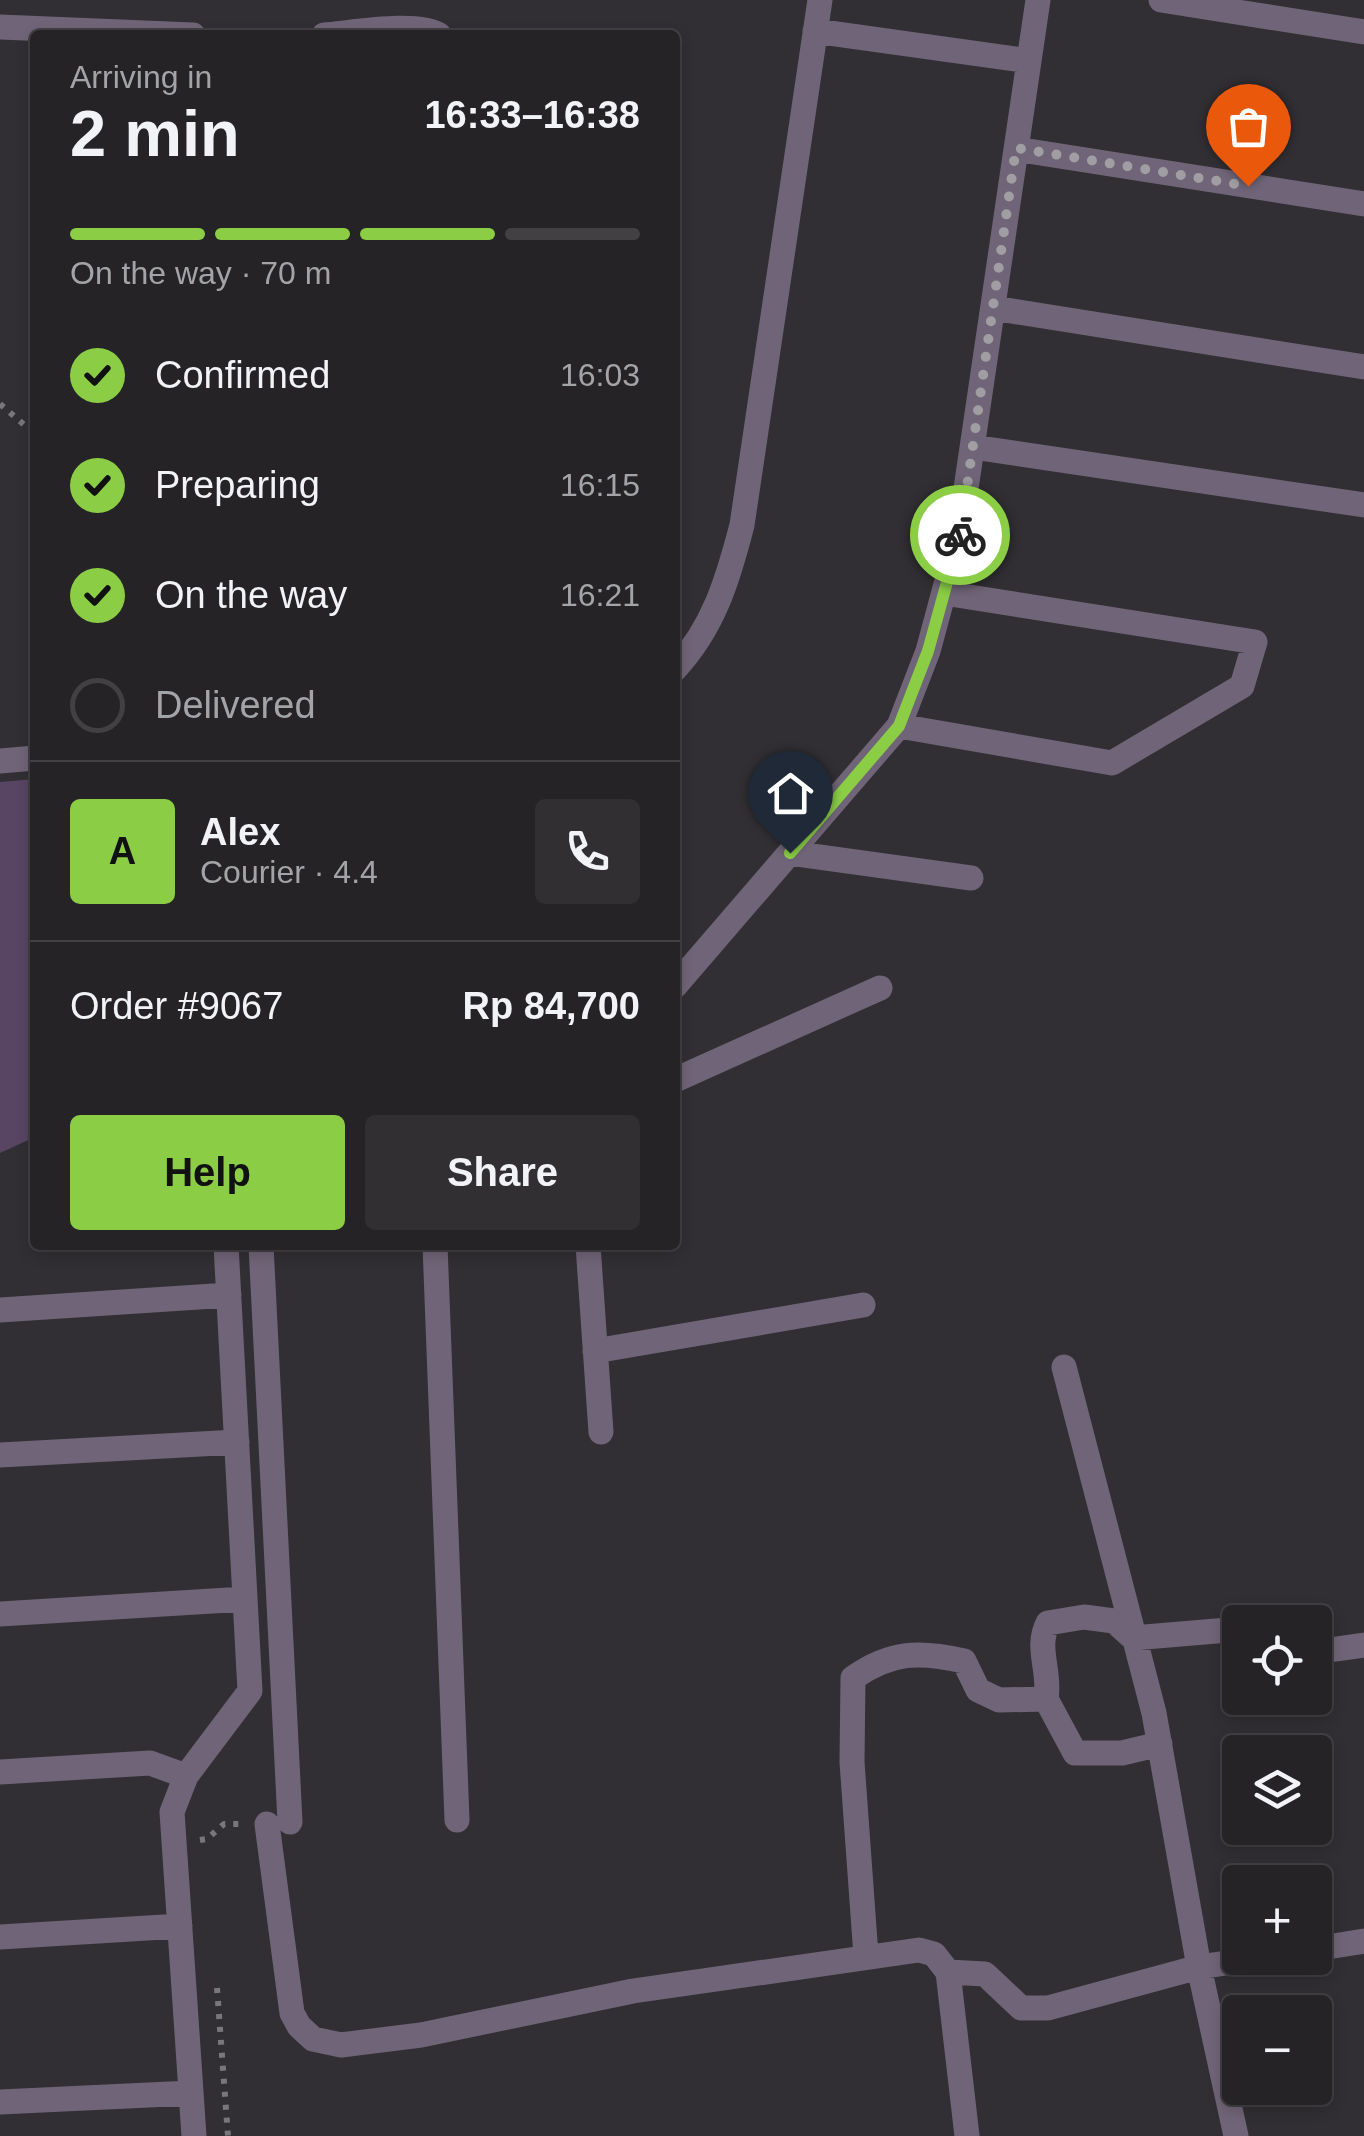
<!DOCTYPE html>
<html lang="en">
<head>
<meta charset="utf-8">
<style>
	:root { --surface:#252326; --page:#312f32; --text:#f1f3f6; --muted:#a3a4a7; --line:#424043; --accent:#8bce46 }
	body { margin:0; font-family:Arial,sans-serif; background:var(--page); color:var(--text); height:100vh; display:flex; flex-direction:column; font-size:38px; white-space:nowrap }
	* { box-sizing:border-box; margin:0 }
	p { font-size:32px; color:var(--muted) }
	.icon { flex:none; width:55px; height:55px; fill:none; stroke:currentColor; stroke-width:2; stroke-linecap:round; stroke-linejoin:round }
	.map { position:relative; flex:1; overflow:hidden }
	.sheet { position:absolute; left:30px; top:30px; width:650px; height:1220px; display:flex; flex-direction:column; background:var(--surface); border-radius:10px; box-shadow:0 5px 15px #0003,0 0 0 2px var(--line) }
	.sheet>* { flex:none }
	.tools { position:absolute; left:1222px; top:1605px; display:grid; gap:20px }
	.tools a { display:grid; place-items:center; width:110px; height:110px; border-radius:10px; background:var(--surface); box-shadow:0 5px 15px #0003,0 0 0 2px var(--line); font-size:50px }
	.pin { position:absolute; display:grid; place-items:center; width:85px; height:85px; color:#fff; margin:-102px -42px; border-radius:50% 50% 50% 0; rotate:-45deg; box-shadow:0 0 10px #0007 }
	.pin .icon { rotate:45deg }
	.courier { position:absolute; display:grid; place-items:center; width:100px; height:100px; margin:-50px; border:8px solid #8bce46; border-radius:50%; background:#fff; color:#222; box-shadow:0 2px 12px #0007 }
	.overview em { font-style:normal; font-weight:700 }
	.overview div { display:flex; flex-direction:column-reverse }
	.overview { display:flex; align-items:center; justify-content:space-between; height:170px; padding:0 40px }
	h1 { font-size:65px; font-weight:700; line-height:75px }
	.bar { display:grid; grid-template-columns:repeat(4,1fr); gap:15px 10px; align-content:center; height:120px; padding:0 40px }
	.bar i { height:12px; border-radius:8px; background:var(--line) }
	.bar .current { background:var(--accent) }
	.bar p { grid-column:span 4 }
	.line { display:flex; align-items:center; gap:25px; padding:0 40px; border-top:2px solid var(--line) }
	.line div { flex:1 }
	.round { display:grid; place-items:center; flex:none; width:105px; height:105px; border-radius:10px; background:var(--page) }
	ol { padding:0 40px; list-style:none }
	li { display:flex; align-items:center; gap:30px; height:110px }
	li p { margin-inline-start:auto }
	li .icon { padding:10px; border-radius:50%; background:var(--accent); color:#111; stroke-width:4 }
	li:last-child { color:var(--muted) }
	li i { width:55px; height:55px; border:5px solid var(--line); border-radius:50% }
	.button { display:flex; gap:20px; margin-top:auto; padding:20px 40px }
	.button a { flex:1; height:115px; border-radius:10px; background:var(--accent); color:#111; font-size:40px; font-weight:700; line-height:115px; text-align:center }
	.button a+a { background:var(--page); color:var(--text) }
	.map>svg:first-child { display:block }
	.green { fill:#584564 }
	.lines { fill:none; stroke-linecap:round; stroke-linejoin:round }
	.path { stroke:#78777a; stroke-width:6; stroke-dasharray:5 8; stroke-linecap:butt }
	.minor { stroke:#706578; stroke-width:25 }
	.done { stroke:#a09ea2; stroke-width:10; stroke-dasharray:0 18 }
	.route { stroke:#8bce46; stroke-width:12 }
</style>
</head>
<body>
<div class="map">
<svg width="1364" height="2136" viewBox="0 0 1364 2136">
	<rect width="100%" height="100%" fill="#312f33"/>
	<path class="green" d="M35 779V1137L0 1153V782Z"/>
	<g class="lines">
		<path class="path" d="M0 404 35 434
			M200 1840 207 1839 224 1824H242
			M217 1988 228 2136"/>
		<path class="minor" d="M1161 0 1364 32
			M0 27 193 35
			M815 31 1029 61
			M324 35C351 33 418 21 439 35
			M1016 149 1364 204
			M993 308 1364 367
			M973 447 1364 505
			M675 669C714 627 728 579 742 525L820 0
			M899 726 1112 763 1242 686 1255 642 944 593
			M0 761 35 758
			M790 853 971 878
			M675 986 899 726 928 651 959 536 1038 0
			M675 1080 880 988
			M261 1245 290 1822
			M435 1245 457 1820
			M588 1245 601 1432
			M0 1310 229 1295
			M595 1351 863 1305
			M1064 1367 1154 1713 1199 1967 1236 2136
			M0 1455 237 1442
			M0 1614 245 1599
			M1315 1652 1364 1645
			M1046 1699 1075 1753H1122L1160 1744
			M0 1772 150 1763 186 1776
			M267 1824 292 2013 299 2026 313 2039 341 2045 421 2035 633 1991 919 1950 934 1954 948 1972 967 2136
			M0 1937 180 1926
			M1315 1949 1364 1941
			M866 1956 852 1762 853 1678C891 1651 920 1651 964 1661L978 1690 999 1700 1046 1699C1051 1671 1035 1648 1048 1623L1084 1617 1114 1621 1133 1638 1240 1629
			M948 1972 985 1974 1021 2008H1048L1199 1967 1260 1958
			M0 2102 191 2093
			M194 2136 172 1812 186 1776 250 1691 226 1245"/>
	</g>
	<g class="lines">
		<path class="done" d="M960 535 1016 148 1248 186"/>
		<path class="route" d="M790 853 899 726 928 651 960 535"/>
	</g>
</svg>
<div class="tools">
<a><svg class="icon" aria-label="locate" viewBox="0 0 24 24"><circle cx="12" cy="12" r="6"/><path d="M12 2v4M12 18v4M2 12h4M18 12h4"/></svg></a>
<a><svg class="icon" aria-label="layers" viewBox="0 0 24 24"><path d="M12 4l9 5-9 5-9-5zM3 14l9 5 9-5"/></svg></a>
<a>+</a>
<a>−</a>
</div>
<div class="pin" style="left:1248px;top:186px;background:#ea580c"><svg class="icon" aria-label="bag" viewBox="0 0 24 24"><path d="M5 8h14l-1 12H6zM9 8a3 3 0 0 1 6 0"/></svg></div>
<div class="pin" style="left:790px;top:853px;background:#1f2937"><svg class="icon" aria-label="home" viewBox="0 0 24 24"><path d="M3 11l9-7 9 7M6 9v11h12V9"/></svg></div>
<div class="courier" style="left:960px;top:535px"><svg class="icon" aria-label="bike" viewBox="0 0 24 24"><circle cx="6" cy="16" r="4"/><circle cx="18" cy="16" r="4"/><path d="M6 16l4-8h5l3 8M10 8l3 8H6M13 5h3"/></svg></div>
<section class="sheet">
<div class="overview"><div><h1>2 min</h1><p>Arriving in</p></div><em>16:33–16:38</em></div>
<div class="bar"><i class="current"></i><i class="current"></i><i class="current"></i><i></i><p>On the way · 70 m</p></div>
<ol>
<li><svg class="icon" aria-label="check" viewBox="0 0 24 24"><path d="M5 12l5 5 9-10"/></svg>Confirmed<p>16:03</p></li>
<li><svg class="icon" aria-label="check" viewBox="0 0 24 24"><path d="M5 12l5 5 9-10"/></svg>Preparing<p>16:15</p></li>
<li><svg class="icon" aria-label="check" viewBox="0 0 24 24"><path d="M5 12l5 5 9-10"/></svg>On the way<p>16:21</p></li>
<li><i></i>Delivered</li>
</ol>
<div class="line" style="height:180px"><b class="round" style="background:var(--accent);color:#111">A</b><div><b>Alex</b><p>Courier · 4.4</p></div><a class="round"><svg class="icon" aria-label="phone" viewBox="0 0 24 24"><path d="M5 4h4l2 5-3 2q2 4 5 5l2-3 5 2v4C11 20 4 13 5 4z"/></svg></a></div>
<div class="line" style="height:130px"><div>Order #9067</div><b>Rp 84,700</b></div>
<div class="button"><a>Help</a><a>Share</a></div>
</section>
</div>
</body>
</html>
